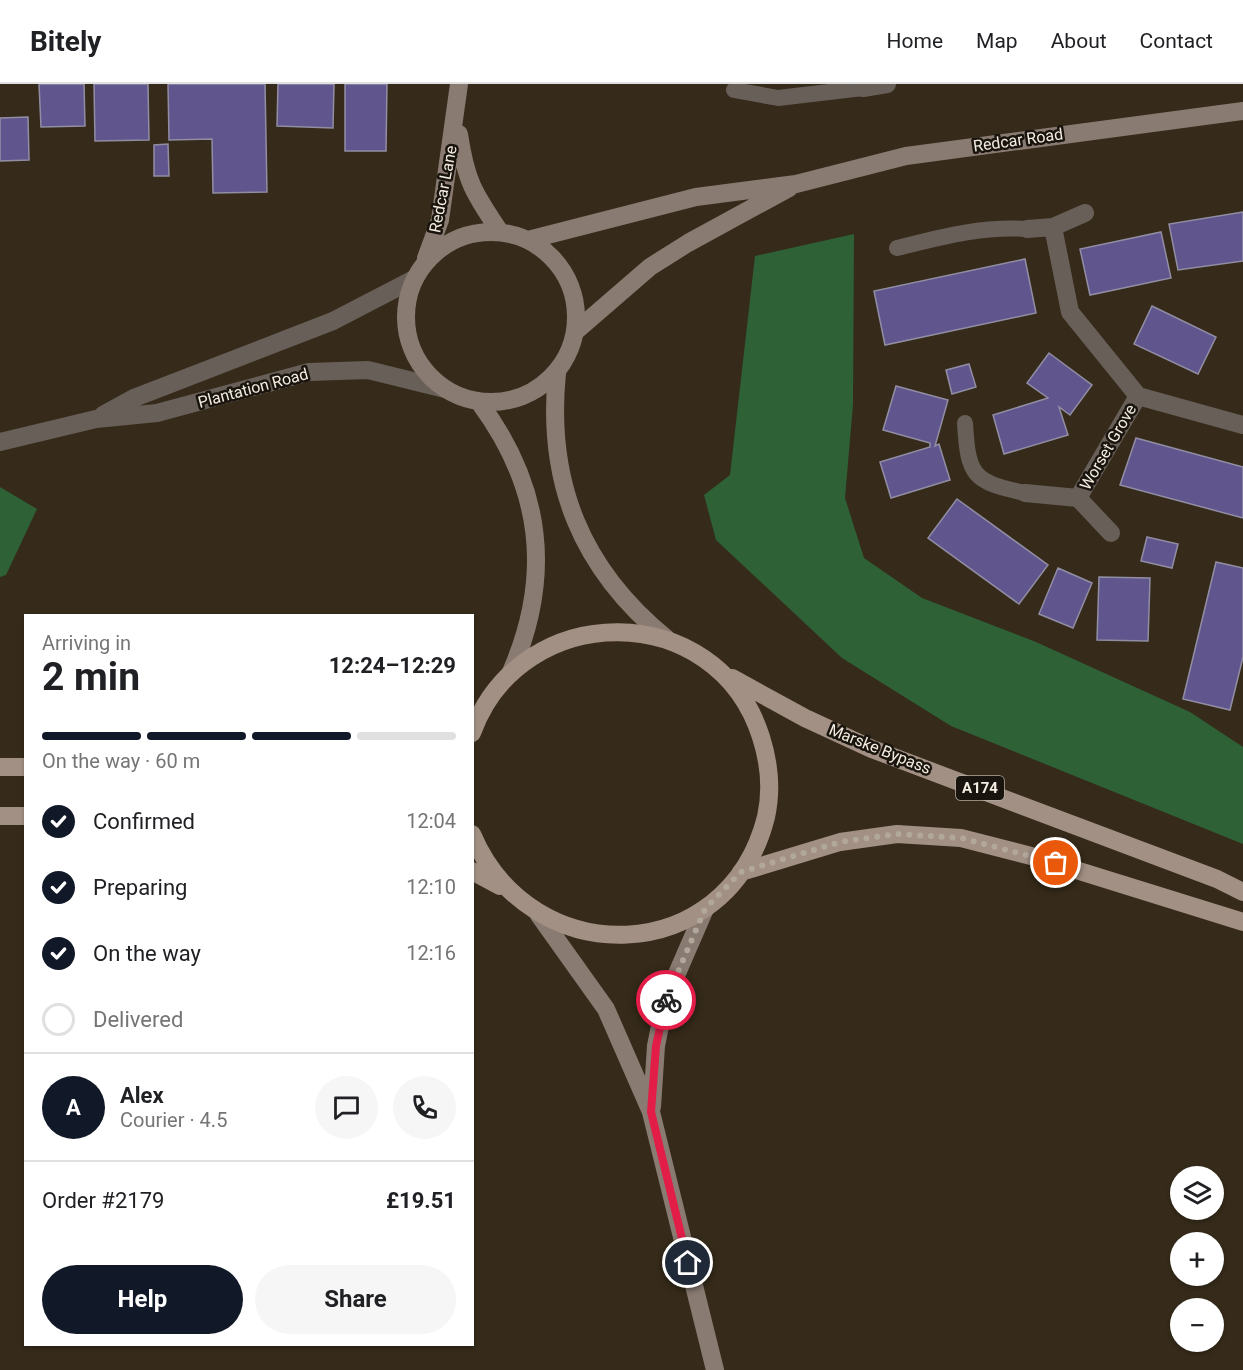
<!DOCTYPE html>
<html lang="en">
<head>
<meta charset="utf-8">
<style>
	:root { --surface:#fff; --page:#f6f6f6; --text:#202124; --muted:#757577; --line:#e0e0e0; --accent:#111827 }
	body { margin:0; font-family:Roboto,sans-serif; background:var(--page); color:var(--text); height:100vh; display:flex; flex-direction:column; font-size:22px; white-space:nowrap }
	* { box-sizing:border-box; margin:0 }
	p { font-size:20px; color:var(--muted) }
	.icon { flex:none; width:33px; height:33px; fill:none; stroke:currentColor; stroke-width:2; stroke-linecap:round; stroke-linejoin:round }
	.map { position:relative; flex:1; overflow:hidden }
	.panel { position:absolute; left:24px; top:530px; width:450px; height:732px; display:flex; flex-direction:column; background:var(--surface); border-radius:0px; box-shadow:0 2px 4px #0004 }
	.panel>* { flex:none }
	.fabs { position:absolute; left:1170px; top:1082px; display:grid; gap:12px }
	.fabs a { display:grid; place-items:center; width:54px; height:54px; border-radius:50%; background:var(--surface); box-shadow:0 2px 4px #0004; font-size:30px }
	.pin { position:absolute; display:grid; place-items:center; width:51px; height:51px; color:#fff; margin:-26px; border:3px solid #fff; border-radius:50%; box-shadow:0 2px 6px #0007 }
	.courier { position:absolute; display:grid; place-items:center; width:60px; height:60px; margin:-30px; border:4px solid #e11d48; border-radius:50%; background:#fff; color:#222; box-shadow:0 2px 8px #0007 }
	.summary em { font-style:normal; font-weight:700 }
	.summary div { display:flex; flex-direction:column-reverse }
	.summary { display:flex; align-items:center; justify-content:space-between; height:102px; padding:0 18px }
	h1 { font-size:39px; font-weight:700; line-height:45px }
	.bar { display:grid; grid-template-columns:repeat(4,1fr); gap:9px 6px; align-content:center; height:72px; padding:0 18px }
	.bar i { height:8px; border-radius:4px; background:var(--line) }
	.bar .current { background:var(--accent) }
	.bar p { grid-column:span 4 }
	.line { display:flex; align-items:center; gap:15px; padding:0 18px; border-top:2px solid var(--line) }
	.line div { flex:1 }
	.round { display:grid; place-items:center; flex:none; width:63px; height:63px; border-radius:32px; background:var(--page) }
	ol { padding:0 18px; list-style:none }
	li { display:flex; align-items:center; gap:18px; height:66px }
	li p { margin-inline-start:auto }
	li .icon { padding:6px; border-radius:50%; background:var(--accent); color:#fff; stroke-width:4 }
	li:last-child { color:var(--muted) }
	li i { width:33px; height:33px; border:3px solid var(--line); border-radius:50% }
	.action { display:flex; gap:12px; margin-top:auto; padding:12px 18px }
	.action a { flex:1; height:69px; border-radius:36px; background:var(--accent); color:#fff; font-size:24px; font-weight:700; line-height:69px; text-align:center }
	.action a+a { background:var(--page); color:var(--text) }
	header { display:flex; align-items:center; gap:36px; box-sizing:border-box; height:84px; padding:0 30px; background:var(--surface); border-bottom:2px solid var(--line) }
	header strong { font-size:28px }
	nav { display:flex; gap:33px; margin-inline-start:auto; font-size:21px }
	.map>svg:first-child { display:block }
	.forest { fill:#2e6136 }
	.building { fill:#61558d; stroke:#918ea4; stroke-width:1.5 }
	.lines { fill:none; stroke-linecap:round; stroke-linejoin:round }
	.lane { stroke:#685f59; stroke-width:16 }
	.street { stroke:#685f59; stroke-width:18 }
	.secondary { stroke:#897b72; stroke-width:18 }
	.primary { stroke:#a29084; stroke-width:18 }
	.done { stroke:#b1a89b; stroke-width:6; stroke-dasharray:0 10.8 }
	.route { stroke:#e11d48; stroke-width:8 }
	.labels { text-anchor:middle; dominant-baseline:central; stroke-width:5; stroke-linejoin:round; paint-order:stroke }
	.shield { fill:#19140d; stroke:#b2aba1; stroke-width:1.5 }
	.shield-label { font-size:15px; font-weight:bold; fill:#f3ece1 }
	.street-label { font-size:16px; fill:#f3ece1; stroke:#19140d }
</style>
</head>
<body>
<header>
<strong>Bitely</strong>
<nav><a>Home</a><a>Map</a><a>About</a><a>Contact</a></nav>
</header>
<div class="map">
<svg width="1243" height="1286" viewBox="0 0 1243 1286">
	<rect width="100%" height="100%" fill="#362b1a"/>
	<path class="forest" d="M854 150 853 320 845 414 864 474 922 514 1036 558 1190 628 1243 663V760L951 642 842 574 716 456 704 411 730 391 755 172Z
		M0 403 37 425 6 491 0 493Z"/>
	<path class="building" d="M39 0H84L85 42 41 43Z
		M94 0H148L149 56 95 57Z
		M168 0H265L267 108 213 109 212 55 169 56Z
		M278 0H334L333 44 277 42Z
		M345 0H387L386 67H345Z
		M28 33 29 76 0 77V34Z
		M168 60 169 92H154V61Z
		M1243 128V177L1178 186 1169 140Z
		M1161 148 1171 194 1090 211 1080 165Z
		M1025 175 1036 229 885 261 874 207Z
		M1152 222 1216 253 1198 290 1134 260Z
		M1049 269 1092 301 1070 331 1059 323 1068 351 1004 370 993 331 1048 314 1027 299Z
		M969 280 976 303 952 310 946 286Z
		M896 302 948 316 935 362 939 360 950 396 891 414 880 378 930 363V359L883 346Z
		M1136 354 1243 383V434L1120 401Z
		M957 415 1048 481 1019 520 928 454Z
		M1147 453 1178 460 1172 484 1141 477Z
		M1216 478 1243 484V573L1230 626 1183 615Z
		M1058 484 1092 499 1073 544 1039 530Z
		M1099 493 1150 494 1148 557 1097 556Z"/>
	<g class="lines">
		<path class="lane" d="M734 6 778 14 863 4
			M897 164C941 153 981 142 1027 145
			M965 339C968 392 973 398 1025 409"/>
		<path class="street" d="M863 4 887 0
			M1053 143 1085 129
			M1027 145 1053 143 1070 228 1138 312 1243 341
			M103 331 134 314 333 237 414 195
			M0 358 96 335 157 329 309 288 368 286 445 305
			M1025 409 1078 414 1111 449
			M1078 414 1138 312"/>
		<path class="secondary" d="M459 50C466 98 474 109 500 148
			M406 233a85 85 0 1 1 170 0a85 85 0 1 1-170 0Z
			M528 156 696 113 796 100 906 72 1243 27
			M426 174 440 136 459 0
			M576 247 650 183 688 159 789 104
			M557 289C546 398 581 485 667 555
			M479 318C542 403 553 491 511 588
			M539 831 606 925 651 1028 715 1286
			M652 1023 656 962 665 917 705 825"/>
		<path class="primary" d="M732 594 805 634 872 665 1217 795 1243 808
			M472 649C521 514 717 514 761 653 769 678 772 706 766 733 728 884 531 890 472 750
			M0 683H26
			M0 732H26
			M472 787 500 802
			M741 788 840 758 897 750 961 754 1031 772 1243 838"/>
	</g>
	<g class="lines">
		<path class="done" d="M666 916 705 825 741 788 840 758 897 750 961 754 1056 779"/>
		<path class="route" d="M666 916 656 962 651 1028 688 1179"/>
	</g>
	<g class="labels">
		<rect class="shield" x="956" y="692" width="48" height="24" rx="4.5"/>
		<g class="shield-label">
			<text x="980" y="704">A174</text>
		</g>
		<g class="street-label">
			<text transform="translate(1018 56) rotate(-8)">Redcar Road</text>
			<text transform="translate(443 105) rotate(-79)">Redcar Lane</text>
			<text transform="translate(253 304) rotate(-15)">Plantation Road</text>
			<text transform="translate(1108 363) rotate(-60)">Worset Grove</text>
			<text transform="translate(880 665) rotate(22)">Marske Bypass</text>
		</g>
	</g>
</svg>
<div class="fabs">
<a><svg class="icon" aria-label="layers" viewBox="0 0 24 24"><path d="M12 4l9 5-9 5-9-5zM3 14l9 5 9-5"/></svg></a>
<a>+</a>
<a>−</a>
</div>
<div class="pin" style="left:1056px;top:779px;background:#ea580c"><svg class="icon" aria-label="bag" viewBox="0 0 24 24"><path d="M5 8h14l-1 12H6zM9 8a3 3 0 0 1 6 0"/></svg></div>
<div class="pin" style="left:688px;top:1179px;background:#1f2937"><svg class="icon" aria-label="home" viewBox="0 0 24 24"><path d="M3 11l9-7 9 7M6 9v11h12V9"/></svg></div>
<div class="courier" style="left:666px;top:916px"><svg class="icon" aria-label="bike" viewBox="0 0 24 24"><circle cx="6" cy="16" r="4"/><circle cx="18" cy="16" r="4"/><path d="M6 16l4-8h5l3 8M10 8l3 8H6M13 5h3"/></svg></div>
<section class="panel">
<div class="summary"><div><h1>2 min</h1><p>Arriving in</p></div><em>12:24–12:29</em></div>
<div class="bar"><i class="current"></i><i class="current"></i><i class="current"></i><i></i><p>On the way · 60 m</p></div>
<ol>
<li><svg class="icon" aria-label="check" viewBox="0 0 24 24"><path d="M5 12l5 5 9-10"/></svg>Confirmed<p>12:04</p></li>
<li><svg class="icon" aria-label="check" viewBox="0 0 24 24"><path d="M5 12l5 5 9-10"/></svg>Preparing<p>12:10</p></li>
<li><svg class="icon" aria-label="check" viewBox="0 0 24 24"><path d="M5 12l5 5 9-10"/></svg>On the way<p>12:16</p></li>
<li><i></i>Delivered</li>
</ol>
<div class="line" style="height:108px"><b class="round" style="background:var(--accent);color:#fff">A</b><div><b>Alex</b><p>Courier · 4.5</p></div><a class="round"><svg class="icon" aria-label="chat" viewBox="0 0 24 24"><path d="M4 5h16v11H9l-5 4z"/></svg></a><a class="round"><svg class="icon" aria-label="phone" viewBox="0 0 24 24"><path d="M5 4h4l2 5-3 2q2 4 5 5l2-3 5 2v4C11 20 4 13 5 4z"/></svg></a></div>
<div class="line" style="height:78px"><div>Order #2179</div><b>£19.51</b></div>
<div class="action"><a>Help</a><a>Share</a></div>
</section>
</div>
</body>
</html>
